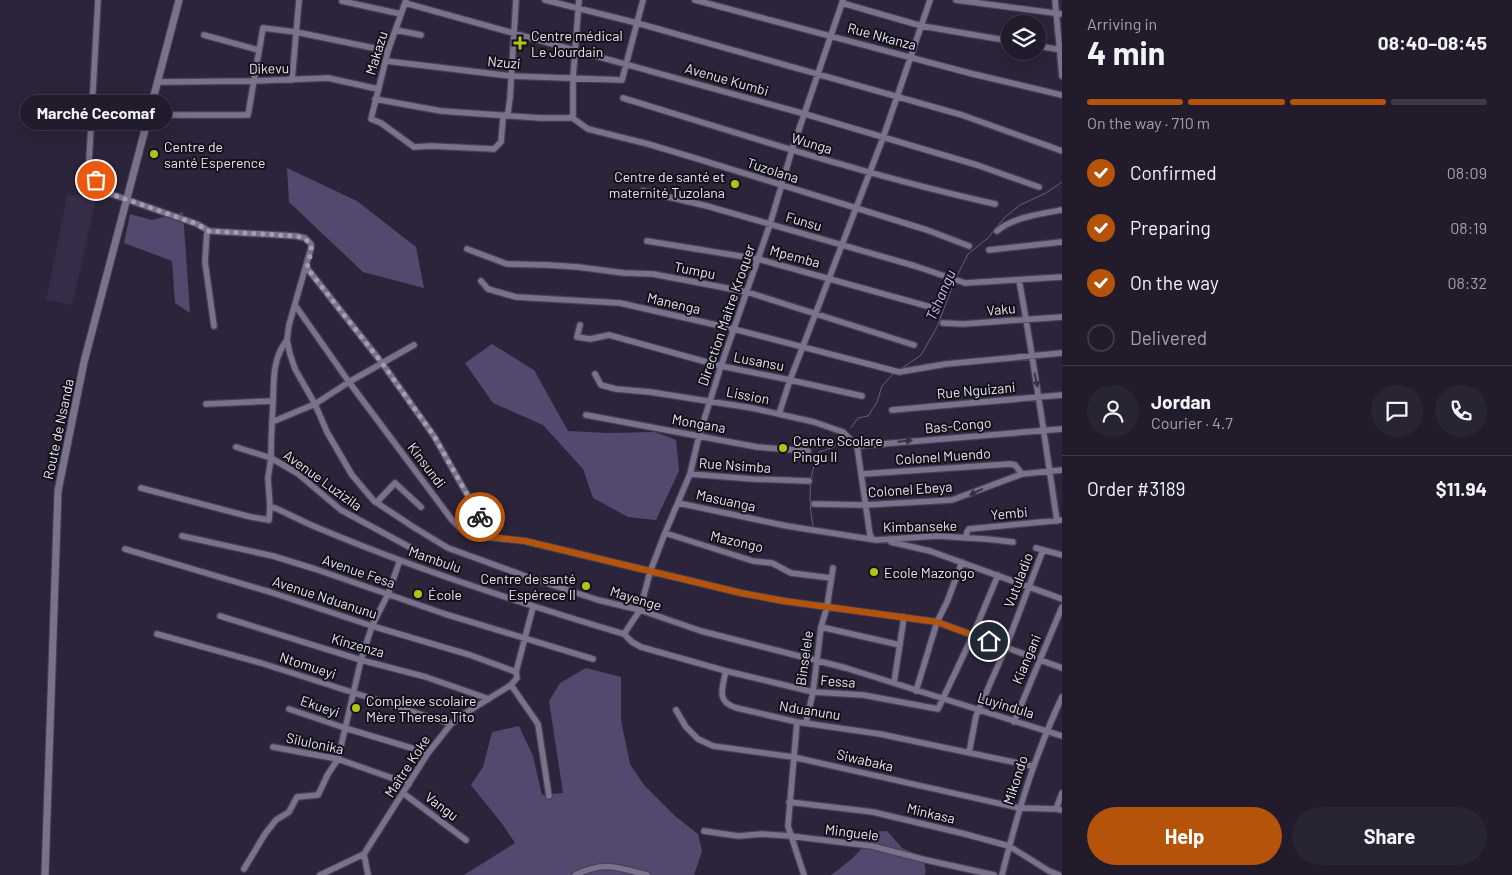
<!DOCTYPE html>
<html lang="en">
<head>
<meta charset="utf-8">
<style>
	:root { --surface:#211b2c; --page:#292434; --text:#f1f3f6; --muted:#a2a1a9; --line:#3e3948; --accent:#b45309 }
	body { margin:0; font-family:Barlow,sans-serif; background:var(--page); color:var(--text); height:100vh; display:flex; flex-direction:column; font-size:19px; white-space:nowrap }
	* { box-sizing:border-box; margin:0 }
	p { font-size:16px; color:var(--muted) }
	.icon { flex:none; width:28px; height:28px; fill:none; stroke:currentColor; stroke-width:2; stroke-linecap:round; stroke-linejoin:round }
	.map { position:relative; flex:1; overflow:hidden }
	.side { display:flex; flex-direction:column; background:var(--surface); width:450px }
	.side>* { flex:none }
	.controls { position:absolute; left:1001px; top:15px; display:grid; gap:10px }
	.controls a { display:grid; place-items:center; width:45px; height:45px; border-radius:50%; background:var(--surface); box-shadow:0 5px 20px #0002,0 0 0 1px var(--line); font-size:25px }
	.pin { position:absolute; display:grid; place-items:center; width:42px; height:42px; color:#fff; margin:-21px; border:2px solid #fff; border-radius:50%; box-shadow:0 1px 5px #0007 }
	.courier { position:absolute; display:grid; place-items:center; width:50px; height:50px; margin:-25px; border:4px solid #b45309; border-radius:50%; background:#fff; color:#222; box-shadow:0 1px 6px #0007 }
	.bubble { position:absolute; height:35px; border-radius:18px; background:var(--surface); box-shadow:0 5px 20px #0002,0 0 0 1px var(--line); font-size:16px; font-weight:700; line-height:35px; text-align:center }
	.head em { font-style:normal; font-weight:700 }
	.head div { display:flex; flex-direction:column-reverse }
	.head { display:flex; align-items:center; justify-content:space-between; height:85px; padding:0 25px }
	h1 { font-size:32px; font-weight:700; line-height:38px }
	.bar { display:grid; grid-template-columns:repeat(4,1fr); gap:8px 5px; align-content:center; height:60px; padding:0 25px }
	.bar i { height:6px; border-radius:4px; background:var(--line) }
	.bar .on { background:var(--accent) }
	.bar p { grid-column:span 4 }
	.line { display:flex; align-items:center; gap:12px; padding:0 25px; border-top:1px solid var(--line) }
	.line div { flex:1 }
	.round { display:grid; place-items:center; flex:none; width:52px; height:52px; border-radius:26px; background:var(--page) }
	ol { padding:0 25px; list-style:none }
	li { display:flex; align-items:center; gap:15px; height:55px }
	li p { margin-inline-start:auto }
	li .icon { padding:5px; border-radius:50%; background:var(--accent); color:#fff; stroke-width:4 }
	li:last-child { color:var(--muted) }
	li i { width:28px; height:28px; border:2px solid var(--line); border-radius:50% }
	.button { display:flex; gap:10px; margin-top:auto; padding:10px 25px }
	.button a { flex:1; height:58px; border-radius:30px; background:var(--accent); color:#fff; font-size:20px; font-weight:700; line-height:58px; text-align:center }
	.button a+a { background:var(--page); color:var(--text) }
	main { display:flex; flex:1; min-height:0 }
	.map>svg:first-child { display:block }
	.built { fill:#362c47 }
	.green { fill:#55486f }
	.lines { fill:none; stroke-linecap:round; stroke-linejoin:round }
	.stream { stroke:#6c5695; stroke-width:1 }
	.minor-casing { stroke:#464052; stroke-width:8 }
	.tertiary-casing { stroke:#464052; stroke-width:9 }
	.minor { stroke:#7a728c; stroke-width:5.5 }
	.tertiary { stroke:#7a728c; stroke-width:7 }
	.oneway { fill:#373241 }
	.done { stroke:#a49fb0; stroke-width:5; stroke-dasharray:0 9 }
	.route { stroke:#b45309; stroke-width:6 }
	.poi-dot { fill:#abc614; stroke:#131019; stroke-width:2 }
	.labels { text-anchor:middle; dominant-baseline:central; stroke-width:4; stroke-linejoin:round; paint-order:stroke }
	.poi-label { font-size:14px; fill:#e5e1ef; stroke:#131019; text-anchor:start }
	.street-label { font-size:14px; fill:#e5e1ef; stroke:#131019 }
	.water-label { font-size:15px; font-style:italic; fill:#ceb6ff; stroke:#131019 }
</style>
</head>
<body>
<main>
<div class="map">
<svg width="1062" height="875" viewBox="0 0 1062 875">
	<rect width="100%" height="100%" fill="#2c243a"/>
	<path class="built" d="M67 195H97L72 305 46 300Z"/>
	<path class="green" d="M287 168 357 201 416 247 424 288 363 272 289 202Z
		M183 212 190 313 175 303 172 261 124 243 130 214 152 220Z
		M492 344 534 370 568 431 608 433 655 432 676 440 679 471 656 520 628 517 593 498 583 469 543 425 493 403 465 363Z
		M586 668 621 677V720L630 764 644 785 675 816 698 834 702 851 694 875H464L515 843 503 825 471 785 483 767 492 732 519 726 533 756 542 795 563 793 549 701 560 683Z
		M887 831 902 848 923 857 926 872 924 875H831C850 861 861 853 872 832Z"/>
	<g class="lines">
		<path class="stream" d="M956 278 968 254 988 238 1004 218 1020 205 1046 193 1062 182
			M901 369 921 355 937 327 954 282
			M851 428 858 418 868 416 877 402 882 386 893 374
			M813 525C808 502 809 473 819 452L834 447 840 438"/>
		<defs>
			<path id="minor" d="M98 0 89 162C94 178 98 185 111 194L197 224 209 231 296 236 305 238 311 244V248L289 325 287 340 290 354 295 369 315 404 327 432 352 475 374 501 415 528 448 548 528 577 598 600 640 610 701 631 846 668 1062 736
				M406 0 388 51 371 119 381 123 414 147 431 146 494 149 501 142 503 118 508 113 510 98 516 0
				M545 0 637 23 962 115 1062 151
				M695 0 969 73 1062 95
				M956 0 1062 14
				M1055 0 1062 76
				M342 1 401 14
				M405 3 805 114 977 165 1039 187
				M842 3 922 26 1010 41
				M396 30 421 35
				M204 35 258 50
				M1038 46 1062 50
				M386 61 511 76 622 80 643 0
				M292 80 299 0
				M158 82 253 81 328 78 378 89
				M623 98C747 136 869 176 995 204
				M375 99 441 111 540 118H569L573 116V78L579 0
				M149 115H248L263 28 296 32 388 51
				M571 117 588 129 648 144 698 159 927 230 969 246
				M643 191 707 206 915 266 965 283 1062 277
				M207 231 205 262 214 326
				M997 231C1014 217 1040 214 1062 210
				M647 241 758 259 934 308
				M467 249 507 264 548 265 578 267 624 273 653 274 747 292 914 345
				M989 250 1062 242
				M307 268 382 363 434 436 491 537
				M1019 280C1034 360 1045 441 1057 521
				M481 281 488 289 516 297 620 303 734 329 899 372 946 364 1062 353
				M295 305 349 382 452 520 462 530 474 536 525 541 741 593 784 601 937 622 1062 668
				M943 323 963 324 1062 317
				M580 325 577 337 590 339 609 335 721 366 790 380 862 396
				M287 340C272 359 274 380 273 403 272 422 271 440 271 458L297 473 341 510 415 550
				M595 374 601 385 616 389 650 392 752 408 814 422 843 432 857 446 870 535 872 538
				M206 404 273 401
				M892 410 1062 395
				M779 414 790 380 883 138 930 0
				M586 415 757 447 808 451
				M272 422 315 404 349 382 414 345
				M857 446 1062 429
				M236 447 271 458 268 478 270 507 275 508C291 515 307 524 323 530 421 571 523 604 624 634
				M690 474 752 479 809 481
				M862 474 1010 464 1015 465 1022 474
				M141 488 251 517 269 520 270 507
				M377 502 395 483 421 507
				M678 503 787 526 876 540 937 536 986 539 1013 542
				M814 504 865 505 952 500 1022 474 1062 470
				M665 533 753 561 772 563 791 573 831 578
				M182 536 273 556 315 569 445 614 593 659
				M966 538 967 532 969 529 1062 520
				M891 542 930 551 1062 599
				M1036 548 1062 555
				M125 549 270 592 372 626 470 655 516 672
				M220 616 361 660 426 677 489 699
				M821 627 900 645
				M157 634 261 663 451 724
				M624 634 640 610 650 572 665 533 690 474 699 436 721 366 770 224 792 150 843 0
				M624 634 632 642 641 647 726 671 813 692 863 695 938 709 973 635 998 575
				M726 671C722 689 716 702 737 708L797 722 880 734 1032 766
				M894 683 904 617
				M511 685 538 724 549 796
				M916 691 937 622 947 602 962 562
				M289 709 345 728 428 753
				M676 710 686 727 698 739 713 746 793 757 1019 808 1056 809 1062 810
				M797 722 788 826 804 875
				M1014 722 1062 607
				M806 723 813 692 821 627 827 607 833 568
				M273 747 338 759 409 784
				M969 753 976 716 1006 647 1043 550
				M403 793 466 840
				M789 802 873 812 965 834 1009 846 1049 871 1059 875
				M1056 809 1062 793
				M704 831 738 836 762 834 790 836 872 846 926 860 994 875
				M364 854 368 875
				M244 869 265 834 276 820 289 812 297 797 318 795 328 774 338 759 361 660 372 626 388 594 400 560
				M320 875 364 854 428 753 451 724 464 714 511 685 517 678 516 672 533 607
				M575 875C605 861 616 867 647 875
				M1002 875C1018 811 1034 757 1062 697"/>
			<path id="tertiary" d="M45 875 58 491 84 362 179 0"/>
		</defs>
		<use href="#minor" class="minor-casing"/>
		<use href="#tertiary" class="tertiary-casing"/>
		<use href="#minor" class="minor"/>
		<use href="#tertiary" class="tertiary"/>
	</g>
	<defs><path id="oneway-solid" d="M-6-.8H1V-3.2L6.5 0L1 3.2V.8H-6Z" transform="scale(1.25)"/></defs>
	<g class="oneway">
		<use href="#oneway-solid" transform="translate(1036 380) rotate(78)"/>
		<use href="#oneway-solid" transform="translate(905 441) rotate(-5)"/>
		<use href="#oneway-solid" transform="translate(976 492) rotate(156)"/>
	</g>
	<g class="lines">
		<path class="done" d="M96 180 100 187 111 194 197 224 209 231 296 236C318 242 311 250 307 268L382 363 434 436 480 517"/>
		<path class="route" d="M480 517 491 537 525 541 741 593 784 601 937 622 989 641"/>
	</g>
	<g class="poi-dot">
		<path d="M517.5 35.5h5v5h5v5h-5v5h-5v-5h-5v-5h5z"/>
		<circle cx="154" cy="154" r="5"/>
		<circle cx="735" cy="184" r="5"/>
		<circle cx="783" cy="448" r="5"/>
		<circle cx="874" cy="572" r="5"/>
		<circle cx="586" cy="586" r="5"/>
		<circle cx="418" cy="594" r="5"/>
		<circle cx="356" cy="708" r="5"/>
	</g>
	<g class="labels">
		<g class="poi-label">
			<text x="531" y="35">Centre médical<tspan x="531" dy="16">Le Jourdain</tspan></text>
			<text x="164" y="146">Centre de<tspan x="164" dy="16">santé Esperence</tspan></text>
			<text x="725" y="176" text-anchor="end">Centre de santé et<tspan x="725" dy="16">maternité Tuzolana</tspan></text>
			<text x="793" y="440">Centre Scolare<tspan x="793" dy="16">Pingu II</tspan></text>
			<text x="884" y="572">Ecole Mazongo</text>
			<text x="576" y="578" text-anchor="end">Centre de santé<tspan x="576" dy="16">Espérece II</tspan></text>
			<text x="428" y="594">École</text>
			<text x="366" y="700">Complexe scolaire<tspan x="366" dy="16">Mère Theresa Tito</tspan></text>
		</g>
		<g class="street-label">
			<text transform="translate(882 36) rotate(15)">Rue Nkanza</text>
			<text transform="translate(376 53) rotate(-73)">Makazu</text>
			<text transform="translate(504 62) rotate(5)">Nzuzi</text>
			<text transform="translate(269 68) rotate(-1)">Dikevu</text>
			<text transform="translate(727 79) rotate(16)">Avenue Kumbi</text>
			<text transform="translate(812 143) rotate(17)">Wunga</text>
			<text transform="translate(773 170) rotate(18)">Tuzolana</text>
			<text transform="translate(804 221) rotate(16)">Funsu</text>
			<text transform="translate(795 256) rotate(15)">Mpemba</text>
			<text transform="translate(695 270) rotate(11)">Tumpu</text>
			<text transform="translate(674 303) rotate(13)">Manenga</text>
			<text transform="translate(1001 309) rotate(-5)">Vaku</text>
			<text transform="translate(726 315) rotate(-71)">Direction Maitre Kroquer</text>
			<text transform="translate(759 361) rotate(11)">Lusansu</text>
			<text transform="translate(976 390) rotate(-5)">Rue Nguizani</text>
			<text transform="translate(748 395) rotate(11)">Lission</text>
			<text transform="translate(699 423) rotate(10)">Mongana</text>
			<text transform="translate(958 425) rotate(-5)">Bas-Congo</text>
			<text transform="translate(58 429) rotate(-78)">Route de Nsanda</text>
			<text transform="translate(943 456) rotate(-4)">Colonel Muendo</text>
			<text transform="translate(427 465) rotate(53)">Kinsundi</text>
			<text transform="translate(735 465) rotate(4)">Rue Nsimba</text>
			<text transform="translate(323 480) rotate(36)">Avenue Luzizila</text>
			<text transform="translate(910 489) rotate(-4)">Colonel Ebeya</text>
			<text transform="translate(726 500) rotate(12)">Masuanga</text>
			<text transform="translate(1009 513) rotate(-5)">Yembi</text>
			<text transform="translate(920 526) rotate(-1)">Kimbanseke</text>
			<text transform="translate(737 541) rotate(13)">Mazongo</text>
			<text transform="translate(435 559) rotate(19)">Mambulu</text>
			<text transform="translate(359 571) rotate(19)">Avenue Fesa</text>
			<text transform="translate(1018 580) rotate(-69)">Vutuladio</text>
			<text transform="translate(325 597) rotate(18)">Avenue Nduanunu</text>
			<text transform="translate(636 598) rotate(17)">Mayenge</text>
			<text transform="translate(358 645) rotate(16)">Kinzenza</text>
			<text transform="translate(804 658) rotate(-82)">Binselele</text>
			<text transform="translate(1026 659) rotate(-67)">Kiangani</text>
			<text transform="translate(308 665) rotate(18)">Ntomueyi</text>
			<text transform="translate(838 681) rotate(4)">Fessa</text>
			<text transform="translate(1006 705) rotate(17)">Luyindula</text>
			<text transform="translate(320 706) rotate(19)">Ekueyi</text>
			<text transform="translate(810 710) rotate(9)">Nduanunu</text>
			<text transform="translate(315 743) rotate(12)">Silulonika</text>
			<text transform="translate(865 760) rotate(13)">Siwabaka</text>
			<text transform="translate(407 766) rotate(-57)">Maître Koke</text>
			<text transform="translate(1015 780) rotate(-72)">Mikondo</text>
			<text transform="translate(442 806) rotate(37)">Vangu</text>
			<text transform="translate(931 813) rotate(13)">Minkasa</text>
			<text transform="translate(852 832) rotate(7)">Minguele</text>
		</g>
		<g class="water-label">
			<text transform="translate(940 295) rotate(-67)">Tshangu</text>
		</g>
	</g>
</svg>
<div class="controls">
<a><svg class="icon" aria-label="layers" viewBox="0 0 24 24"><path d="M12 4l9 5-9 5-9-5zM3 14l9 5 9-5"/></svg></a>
</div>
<div class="pin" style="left:96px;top:180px;background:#ea580c"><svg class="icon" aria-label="bag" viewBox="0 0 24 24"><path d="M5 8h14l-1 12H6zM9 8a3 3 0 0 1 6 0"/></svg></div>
<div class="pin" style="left:989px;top:641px;background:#1f2937"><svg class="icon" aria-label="home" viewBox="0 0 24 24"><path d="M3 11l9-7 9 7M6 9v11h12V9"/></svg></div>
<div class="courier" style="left:480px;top:517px"><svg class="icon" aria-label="bike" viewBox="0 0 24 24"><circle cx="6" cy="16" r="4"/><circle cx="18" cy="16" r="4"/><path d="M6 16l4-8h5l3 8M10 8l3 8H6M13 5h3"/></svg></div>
<div class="bubble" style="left:20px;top:95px;width:152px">Marché Cecomaf</div>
</div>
<section class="side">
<div class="head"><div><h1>4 min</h1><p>Arriving in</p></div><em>08:40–08:45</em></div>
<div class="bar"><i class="on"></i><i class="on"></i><i class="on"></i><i></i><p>On the way · 710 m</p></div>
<ol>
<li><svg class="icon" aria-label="check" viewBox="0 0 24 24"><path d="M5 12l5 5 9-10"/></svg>Confirmed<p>08:09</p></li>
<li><svg class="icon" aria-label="check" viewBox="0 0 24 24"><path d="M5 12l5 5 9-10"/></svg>Preparing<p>08:19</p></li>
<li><svg class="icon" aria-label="check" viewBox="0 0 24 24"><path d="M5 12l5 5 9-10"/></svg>On the way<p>08:32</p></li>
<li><i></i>Delivered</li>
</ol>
<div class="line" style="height:90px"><a class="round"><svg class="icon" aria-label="person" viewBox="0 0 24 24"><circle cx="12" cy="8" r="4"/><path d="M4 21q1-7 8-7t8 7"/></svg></a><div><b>Jordan</b><p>Courier · 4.7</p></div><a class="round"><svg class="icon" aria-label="chat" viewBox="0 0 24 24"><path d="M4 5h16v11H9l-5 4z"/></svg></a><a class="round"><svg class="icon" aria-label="phone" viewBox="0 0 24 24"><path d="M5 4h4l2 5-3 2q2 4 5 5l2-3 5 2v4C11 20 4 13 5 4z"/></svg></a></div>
<div class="line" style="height:65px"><div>Order #3189</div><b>$11.94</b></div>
<div class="button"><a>Help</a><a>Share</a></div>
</section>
</main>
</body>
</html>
